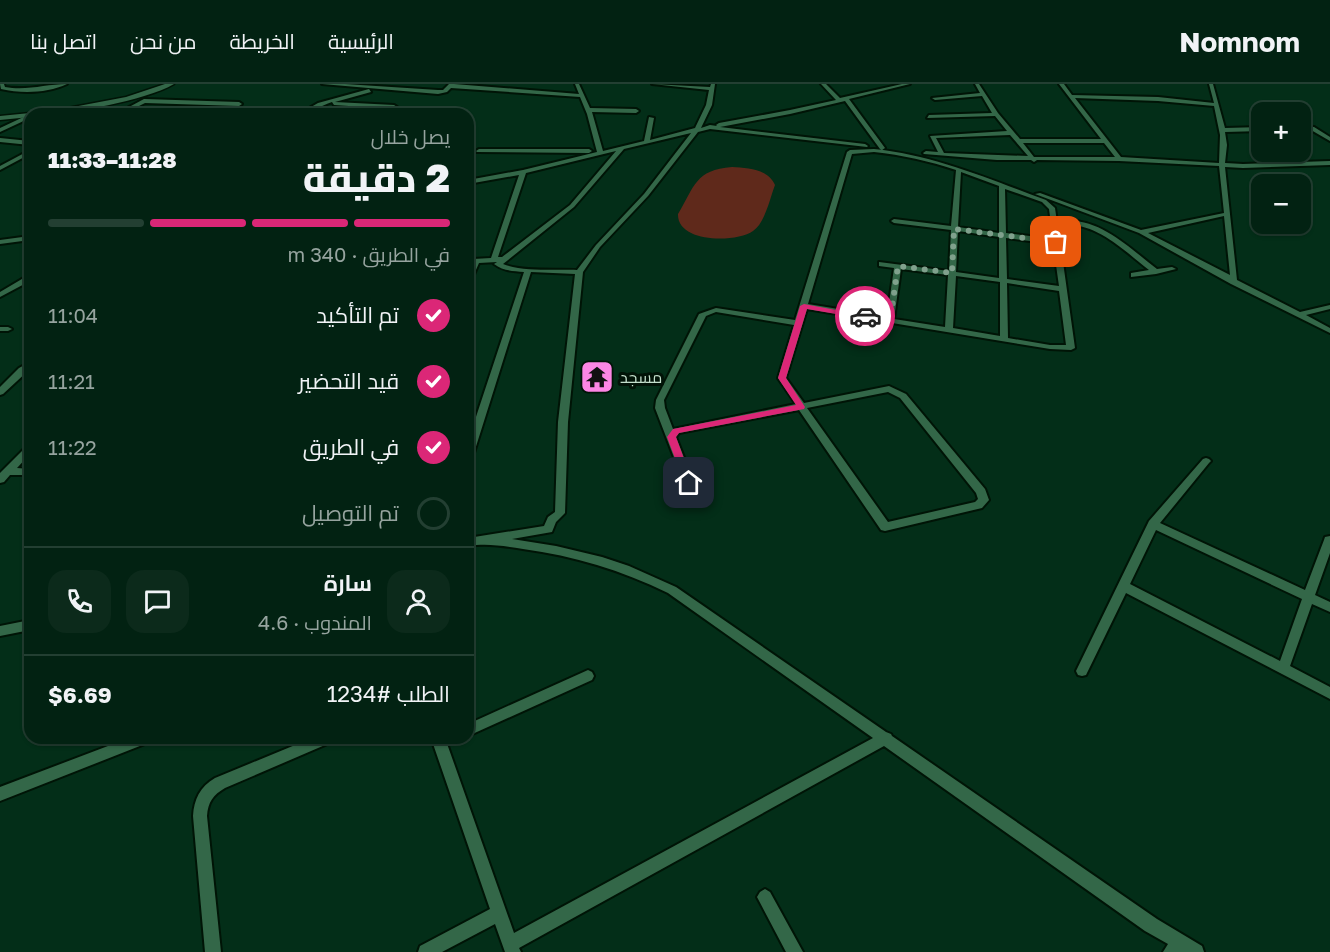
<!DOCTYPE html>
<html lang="ar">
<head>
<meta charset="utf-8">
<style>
	:root { --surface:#022212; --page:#0c2a1b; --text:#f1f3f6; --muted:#96a49f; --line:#233f32; --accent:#db2777 }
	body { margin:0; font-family:"Golos Text",Cairo,sans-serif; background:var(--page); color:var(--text); direction:rtl; height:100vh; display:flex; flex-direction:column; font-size:22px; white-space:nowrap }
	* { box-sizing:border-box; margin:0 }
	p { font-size:20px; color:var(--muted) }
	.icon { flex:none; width:33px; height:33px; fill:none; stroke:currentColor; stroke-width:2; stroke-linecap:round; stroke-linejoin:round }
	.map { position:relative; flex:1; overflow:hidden; direction:ltr }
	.panel { position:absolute; left:24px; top:24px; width:450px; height:636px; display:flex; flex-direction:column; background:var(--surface); border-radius:18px; box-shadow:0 2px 4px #0004,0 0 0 2px var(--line); direction:rtl }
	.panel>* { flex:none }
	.buttons { position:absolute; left:1251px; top:18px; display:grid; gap:12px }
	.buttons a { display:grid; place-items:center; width:60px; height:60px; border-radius:12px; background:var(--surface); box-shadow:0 2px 4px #0004,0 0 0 2px var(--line); font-size:30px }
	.pin { position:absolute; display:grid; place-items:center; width:51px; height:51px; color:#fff; margin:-26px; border-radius:12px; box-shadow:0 3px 9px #0006 }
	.courier { position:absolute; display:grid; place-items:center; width:60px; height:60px; margin:-30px; border:4px solid #db2777; border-radius:50%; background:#fff; color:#222; box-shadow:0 2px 8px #0007 }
	.overview em { font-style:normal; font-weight:800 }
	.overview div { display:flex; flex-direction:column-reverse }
	.overview { display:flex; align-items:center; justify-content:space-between; height:102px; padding:0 24px }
	h1 { font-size:39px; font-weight:800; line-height:45px }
	.bar { display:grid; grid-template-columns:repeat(4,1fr); gap:9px 6px; align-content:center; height:72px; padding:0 24px }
	.bar i { height:8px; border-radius:4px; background:var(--line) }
	.bar .current { background:var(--accent) }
	.bar p { grid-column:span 4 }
	.line { display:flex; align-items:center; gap:15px; padding:0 24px; border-top:2px solid var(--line) }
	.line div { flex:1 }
	.round { display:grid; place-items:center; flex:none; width:63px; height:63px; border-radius:18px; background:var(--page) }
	ol { padding:0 24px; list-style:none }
	li { display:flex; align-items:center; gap:18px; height:66px }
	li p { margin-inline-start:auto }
	li .icon { padding:6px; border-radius:50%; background:var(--accent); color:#fff; stroke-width:4 }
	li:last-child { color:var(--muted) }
	li i { width:33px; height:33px; border:3px solid var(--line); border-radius:50% }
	header { display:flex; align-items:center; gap:36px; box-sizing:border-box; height:84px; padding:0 30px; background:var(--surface); border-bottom:2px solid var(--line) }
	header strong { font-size:28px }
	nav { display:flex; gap:33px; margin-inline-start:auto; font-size:21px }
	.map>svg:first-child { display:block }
	.green { fill:#5f291b }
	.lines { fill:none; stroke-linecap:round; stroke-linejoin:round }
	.minor-casing { stroke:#001406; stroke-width:4 }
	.tertiary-casing { stroke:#001406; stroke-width:3 }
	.minor { fill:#336748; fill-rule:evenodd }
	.tertiary { fill:#336748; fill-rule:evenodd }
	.route { fill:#db2777 }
	.done { stroke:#80a18d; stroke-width:6; stroke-dasharray:0 10.8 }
	.labels { text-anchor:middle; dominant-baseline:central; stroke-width:6; stroke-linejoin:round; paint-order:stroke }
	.poi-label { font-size:16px; fill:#c3dfcc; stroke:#011307; text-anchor:start }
</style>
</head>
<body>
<header>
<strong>Nomnom</strong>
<nav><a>الرئيسية</a><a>الخريطة</a><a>من نحن</a><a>اتصل بنا</a></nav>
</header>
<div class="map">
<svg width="1330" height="868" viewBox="0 0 1330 868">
	<rect width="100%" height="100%" fill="#032e18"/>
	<path class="green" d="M732 83C748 84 768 85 775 101 770 114 765 139 753 147 736 159 677 159 678 130 695 102 695 86 732 83Z"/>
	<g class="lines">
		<defs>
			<path id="minor" d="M0 0H4L5 3C27 7 46 0 67 0 48 9 22 10 1 5Z
				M322 0H345L438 6H443L449 0H454L579 10 575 0H579L590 24 636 25 639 27 636 29 592 28 603 67 644 57 649 33 654 34 650 56 695 44 706 21 709 6 652 0 710 3 711 0H715L712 21 701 44 710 41 717 42 716 41 719 39 790 26 836 16 821 0H826L840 14 902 0H910L849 15 885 64 882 66 880 65 845 17 790 30 720 43 865 60 868 62 867 63 710 45 698 48 648 112 600 163 583 188 568 338 565 429 556 438 552 448 512 455 556 462 602 473 629 482 676 503 886 648 891 650 892 652 1157 835 1202 862 1204 868H1163L1168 860 1145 847 884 662 519 864 521 868H505L495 840 442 868H418L420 862 490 825 431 654H445L514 849 873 654 668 509C621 486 574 472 523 465 504 462 487 459 468 462V454L544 442 548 433 555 428 558 338 575 190 531 188 473 372 468 375V357L524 188C513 187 503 187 494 180L497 178 479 179 472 195 468 197V187L473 175 491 174 519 91 468 100V96L523 86 597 68 587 30 580 13 451 4 447 8 438 10ZM691 49 644 110 596 161 577 186C556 185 522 188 503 180L574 123 624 65ZM616 67 570 121 502 173H498L526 89Z
				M975 0H979L998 29 1020 55H1101L1059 0H1064L1072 11 1158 13 1214 19 1209 0H1213L1225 44 1262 43V47L1225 48 1227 61 1225 79 1243 80 1330 77V81L1243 84 1225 83 1237 196 1300 228 1330 221V225L1306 231 1330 244V249L1231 200 1139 149 1035 110 1040 109 1141 146 1224 129 1219 82 1119 77 1037 76 1034 78 1031 76H997L924 70 923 69 926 67 938 68 930 52 1007 47 995 32 927 34 929 31 992 29 982 12 935 16 932 14 980 9ZM1075 14 1158 17 1214 22 1220 51 1219 79 1121 73ZM1010 51 1028 72 944 69 936 54ZM1023 59H1104L1115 73H1034ZM1224 132 1230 191 1148 149Z
				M369 5 371 8 335 18 394 21 397 23 394 25 334 21 332 18C321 21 311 30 299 30L318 19Z
				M144 15 239 18 242 20 239 22 145 19 123 30H116Z
				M30 30V34L0 48V44Z
				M1300 42 1314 43 1330 53V57L1311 46H1300Z
				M0 54 30 57V61L0 58Z
				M479 65H589L592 67 589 69 477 68 476 67Z
				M874 65C934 71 989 95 1046 116L1055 124 1057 138C1097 130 1128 163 1157 185L1172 183 1176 185 1156 190 1131 193V189L1149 186C1123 166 1094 135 1058 142L1075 264 1071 266 1050 265 807 225 786 294 804 319 889 302 906 310 985 405 989 416 982 424 885 447 881 446 799 326 679 349 676 353 694 399 693 402H685L655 324 656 316 699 230 716 224 795 236 847 68 850 66ZM874 68C902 71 929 77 956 86L951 142 894 135 891 137 894 139 951 146 949 187 879 178V182L894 184 887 233 808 220 852 70ZM961 88 999 102V149L958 143ZM1005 105 1042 118 1049 125 1053 155 1006 149ZM958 147 999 153V194L956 188ZM1006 154 1053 160 1059 202 1007 195ZM901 185 948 191 945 243 894 235ZM956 192 1000 198V252L953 244ZM1007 199 1059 207 1066 261H1050L1008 254ZM716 228 794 241 778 294 796 320 673 345 665 324 664 316 706 232ZM888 308 900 314 976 409 978 415 975 418 888 438 807 324Z
				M30 66V70L0 86V82Z
				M30 152V156L0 160V156Z
				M27 192H30V197L0 213V208Z
				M0 243H8L12 245 8 247H0Z
				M30 278V285L3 310 0 311V303L19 284Z
				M30 361V370L17 384 30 385V391H10L4 398 0 399V389L27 362Z
				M1206 374 1209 375 1211 377 1209 379 1160 439 1305 506 1324 456 1325 453 1330 452V469L1315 511 1330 518V528L1312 520 1290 582 1330 603V615L1126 509 1086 591 1082 592 1078 591 1076 587 1149 437 1203 375ZM1156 446 1302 515 1280 577 1130 500Z
				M30 536V546L0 552V542Z
				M588 586 592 588 594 592 592 596 468 652V640Z
				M129 654H152L150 658 0 717V703Z
				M312 654H334L332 658 225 704C213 711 208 718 207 732L221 868H205L193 732C194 715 200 703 215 694Z
				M765 805 770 808 803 868H786L757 813 760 808Z"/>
			<path id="tertiary" d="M165 0H174C145 17 70 30 36 30L126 13Z
				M30 30V33L0 36V32L30 29 32 30Z"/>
		</defs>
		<use href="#minor" class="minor-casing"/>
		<use href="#tertiary" class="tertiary-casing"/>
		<use href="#minor" class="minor"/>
		<use href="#tertiary" class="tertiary"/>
	</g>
	<path class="route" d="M804 220 868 232 865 235 807 225 786 294 805 323 804 325 679 349 676 353 693 399 692 401H685L667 353 673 345 796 321 778 294 800 222Z"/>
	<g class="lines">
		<path class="done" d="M865 232 890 237 898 182 952 189 954 145 1056 158"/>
	</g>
	<defs>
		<symbol id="temple-square" viewBox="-11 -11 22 22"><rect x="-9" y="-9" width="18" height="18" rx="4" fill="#fc86e4" stroke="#011307"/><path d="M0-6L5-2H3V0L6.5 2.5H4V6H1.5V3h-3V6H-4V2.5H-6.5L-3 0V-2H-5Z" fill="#111"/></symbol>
	</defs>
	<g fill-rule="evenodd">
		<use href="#temple-square" x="578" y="274" width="38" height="38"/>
	</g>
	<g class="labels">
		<g class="poi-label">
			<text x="620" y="293">مسجد</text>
		</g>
	</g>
</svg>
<div class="buttons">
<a>+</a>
<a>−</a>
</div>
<div class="pin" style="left:1056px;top:158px;background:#ea580c"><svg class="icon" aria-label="bag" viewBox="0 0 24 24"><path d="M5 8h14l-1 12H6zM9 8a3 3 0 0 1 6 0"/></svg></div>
<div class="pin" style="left:689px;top:399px;background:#1f2937"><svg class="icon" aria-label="home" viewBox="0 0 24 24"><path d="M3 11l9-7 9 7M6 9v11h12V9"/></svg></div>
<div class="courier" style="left:865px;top:232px"><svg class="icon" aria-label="car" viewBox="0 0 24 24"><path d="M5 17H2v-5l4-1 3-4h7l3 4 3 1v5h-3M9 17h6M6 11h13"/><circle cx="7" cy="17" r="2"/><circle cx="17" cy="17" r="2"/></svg></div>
<section class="panel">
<div class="overview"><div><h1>2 دقيقة</h1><p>يصل خلال</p></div><em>11:28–11:33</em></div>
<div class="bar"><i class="current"></i><i class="current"></i><i class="current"></i><i></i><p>في الطريق · 340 m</p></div>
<ol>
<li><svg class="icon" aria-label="check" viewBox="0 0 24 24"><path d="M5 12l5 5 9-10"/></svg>تم التأكيد<p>11:04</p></li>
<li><svg class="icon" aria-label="check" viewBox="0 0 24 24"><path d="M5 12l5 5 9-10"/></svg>قيد التحضير<p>11:21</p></li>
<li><svg class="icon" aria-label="check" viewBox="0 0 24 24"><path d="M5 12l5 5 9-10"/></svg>في الطريق<p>11:22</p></li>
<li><i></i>تم التوصيل</li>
</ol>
<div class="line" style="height:108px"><a class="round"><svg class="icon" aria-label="person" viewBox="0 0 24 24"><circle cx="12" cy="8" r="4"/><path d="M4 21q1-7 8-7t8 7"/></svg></a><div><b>سارة</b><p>المندوب · 4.6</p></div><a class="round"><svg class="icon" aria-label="chat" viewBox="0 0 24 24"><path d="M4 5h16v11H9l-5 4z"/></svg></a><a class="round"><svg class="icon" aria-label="phone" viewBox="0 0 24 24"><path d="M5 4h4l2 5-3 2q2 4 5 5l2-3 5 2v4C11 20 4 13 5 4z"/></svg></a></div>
<div class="line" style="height:78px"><div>الطلب #1234</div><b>$6.69</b></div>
</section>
</div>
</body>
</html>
